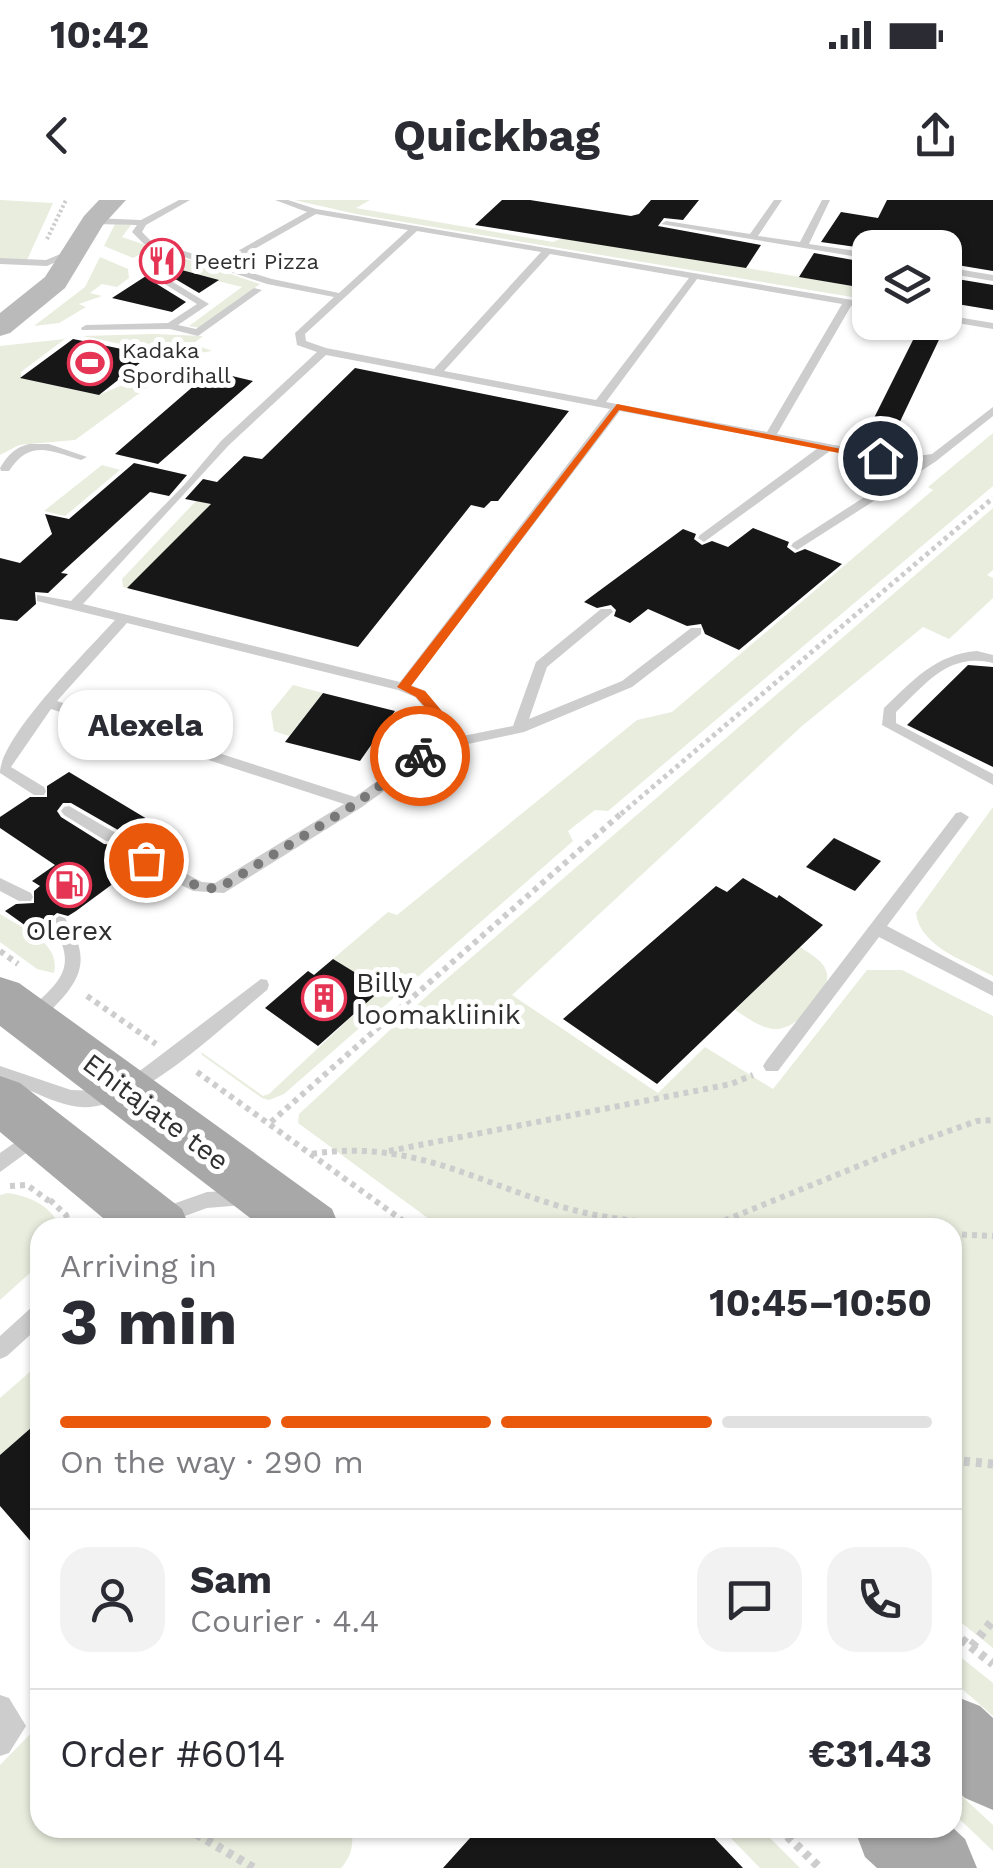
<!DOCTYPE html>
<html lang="en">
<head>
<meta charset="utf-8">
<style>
	:root { --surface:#fff; --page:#f2f2f3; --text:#2b2b33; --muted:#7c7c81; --line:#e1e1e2; --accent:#ea580c }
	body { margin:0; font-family:"Work Sans",sans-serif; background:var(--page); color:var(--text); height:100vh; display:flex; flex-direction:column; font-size:38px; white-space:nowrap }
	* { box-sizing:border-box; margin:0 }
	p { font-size:32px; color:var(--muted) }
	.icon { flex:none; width:55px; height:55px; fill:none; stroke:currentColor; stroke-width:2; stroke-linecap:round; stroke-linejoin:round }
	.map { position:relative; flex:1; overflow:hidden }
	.drawer { position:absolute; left:30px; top:1018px; width:932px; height:620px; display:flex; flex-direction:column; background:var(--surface); border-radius:30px; box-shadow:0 2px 8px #0004 }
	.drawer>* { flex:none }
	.fabs { position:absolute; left:852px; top:30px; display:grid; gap:20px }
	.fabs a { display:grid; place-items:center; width:110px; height:110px; border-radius:20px; background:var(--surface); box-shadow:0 2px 8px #0004; font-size:50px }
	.pin { position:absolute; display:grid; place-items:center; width:85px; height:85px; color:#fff; margin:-42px; border:5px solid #fff; border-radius:50%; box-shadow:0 2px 10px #0007 }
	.courier { position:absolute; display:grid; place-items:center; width:100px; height:100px; margin:-50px; border:8px solid #ea580c; border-radius:50%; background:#fff; color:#222; box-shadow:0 2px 12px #0007 }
	.bubble { position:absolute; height:70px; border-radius:30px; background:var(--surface); box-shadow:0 2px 8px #0004; font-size:32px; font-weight:700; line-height:70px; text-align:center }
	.head em { font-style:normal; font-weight:700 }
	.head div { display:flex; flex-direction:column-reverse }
	.head { display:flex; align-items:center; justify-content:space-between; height:170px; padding:0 30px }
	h1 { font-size:65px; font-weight:700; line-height:75px }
	.bar { display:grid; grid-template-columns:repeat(4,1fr); gap:15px 10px; align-content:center; height:120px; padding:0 30px }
	.bar i { height:12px; border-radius:8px; background:var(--line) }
	.bar .active { background:var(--accent) }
	.bar p { grid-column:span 4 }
	.line { display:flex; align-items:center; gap:25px; padding:0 30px; border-top:2px solid var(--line) }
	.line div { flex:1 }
	.round { display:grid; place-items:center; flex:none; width:105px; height:105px; border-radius:30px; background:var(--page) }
	.status { display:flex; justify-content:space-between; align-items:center; height:70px; padding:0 50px; background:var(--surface); direction:ltr }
	.status svg { height:28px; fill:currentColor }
	header { display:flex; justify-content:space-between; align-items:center; height:130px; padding:0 30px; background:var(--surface); font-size:45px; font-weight:700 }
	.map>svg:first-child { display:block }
	.green { fill:#e8edde }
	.building { fill:#171717; fill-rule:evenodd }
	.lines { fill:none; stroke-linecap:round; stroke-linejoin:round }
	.path-far3 { stroke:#cdcdcd; stroke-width:4; stroke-dasharray:2.5 2.5; stroke-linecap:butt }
	.path-far2 { stroke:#cdcdcd; stroke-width:5; stroke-dasharray:4 4; stroke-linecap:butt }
	.path-far1 { stroke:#cdcdcd; stroke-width:6; stroke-dasharray:5 5; stroke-linecap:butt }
	.path { stroke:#cdcdcd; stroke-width:9; stroke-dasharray:6 6; stroke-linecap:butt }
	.service { fill:#cdcdcd; fill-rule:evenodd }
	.secondary { fill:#bababa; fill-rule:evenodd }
	.primary { fill:#a8a8a8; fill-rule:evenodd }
	.route { fill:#ea580c }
	.done { stroke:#787878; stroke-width:10; stroke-dasharray:0 18 }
	.labels { text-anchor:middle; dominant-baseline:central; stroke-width:10; stroke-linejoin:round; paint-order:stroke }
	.far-poi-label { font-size:22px; fill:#303030; stroke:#fff; text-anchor:start }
	.poi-label { font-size:28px; fill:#303030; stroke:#fff }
	.street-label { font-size:28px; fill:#303030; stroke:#fff }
</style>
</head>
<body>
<div class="status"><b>10:42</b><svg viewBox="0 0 49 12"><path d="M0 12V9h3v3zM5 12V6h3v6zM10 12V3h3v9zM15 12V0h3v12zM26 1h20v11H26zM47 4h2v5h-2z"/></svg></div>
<header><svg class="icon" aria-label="back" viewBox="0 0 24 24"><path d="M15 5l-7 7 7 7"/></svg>Quickbag<svg class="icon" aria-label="share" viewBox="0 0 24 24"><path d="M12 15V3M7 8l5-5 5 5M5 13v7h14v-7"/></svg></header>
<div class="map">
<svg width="993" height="1668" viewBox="0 0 993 1668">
	<rect width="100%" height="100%" fill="#fff"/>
	<path class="green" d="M0 0 53 3 27 60H0Z
		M294 0H370L356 8 553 42 565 37 870 89V100L356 14Z
		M115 24 131 25 122 37 260 84 200 128 189 126 242 87 160 67 175 60 164 56 157 59 141 54 133 58 104 46Z
		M100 57 128 69 129 78 117 87 102 84 90 93 102 96 79 104 86 107 59 123 34 126 85 87Z
		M153 134 203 136 193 144 212 151C168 159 122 143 82 136Z
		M65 139 21 172V178L99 195 134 180 152 184 75 240 19 245 0 255V146Z
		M993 233V286L608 611 595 610 568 631 573 641 284 894 269 900 262 898 202 855 201 852 263 896 269 894 381 789 333 759 388 712 397 715 637 520 672 512 933 290 928 287Z
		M102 265 120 270 65 316 44 311Z
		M196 301 211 304 127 388 123 387 122 379Z
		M993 308V370L987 375 993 378V398L949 439 923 427 802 526 512 795 658 893 705 847 773 889 867 770H902L993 816V1448L953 1416 952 1028 440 1027 298 923 299 914 429 794Z
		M293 485 323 493 289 536 274 531 271 512Z
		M993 607V776C966 761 920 747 916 713Z
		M0 714C23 729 61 742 54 773L37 769 0 742Z
		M800 747C810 754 825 761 827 774 830 795 797 828 777 829 761 829 748 818 735 810Z
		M8 993C29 996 52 1006 60 1027L40 1028V1064L0 1100V995Z
		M40 1163V1220L0 1255V1198Z
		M953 1451 993 1483V1516L953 1481Z
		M40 1524V1628H351C354 1643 352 1656 341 1668H0V1565Z
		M953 1588 993 1625V1651L953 1613Z
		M721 1628H760L800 1668H760Z"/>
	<path class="building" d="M502 0H530L631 16 639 14 651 0H699L683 20 664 18 658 26 761 45 746 68 475 25Z
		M887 0H993V71L945 63V48L870 49 821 42 841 12 878 18Z
		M814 53 870 63V89L799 77Z
		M163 65 219 80 199 93 160 70 151 73 152 81 186 102 172 112 112 98Z
		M945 77 993 85V110L945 102Z
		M922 122 946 125 886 251 860 246Z
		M73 139 93 143 150 155 99 195 20 178Z
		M355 168 569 211 498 301H491L484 308 471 305 358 447 127 388 211 304 185 299 203 279 217 282 244 256 262 259Z
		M211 171 253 181 158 264 115 254Z
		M134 263 187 275 169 296 150 292 61 373 68 374 48 393 35 392 36 404 17 421 0 419V358L20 363 52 334 45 314 69 319Z
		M753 328 789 342 787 347 795 353 805 349 842 364 739 450 705 434 701 424 687 426 648 409 630 423 614 416 616 410 611 405 597 408 584 402 683 329 696 334 694 339 702 345 712 341 728 347Z
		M968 465 993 467V567L907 525Z
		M323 493 395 511 360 561 285 542Z
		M69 572 177 637 155 653 147 651 136 657 137 666 76 711 68 716 57 713 47 721 50 729 40 736 5 711 16 704 34 703V691L40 686 32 681 55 665 0 628V617L30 597H47V586ZM63 603H71L118 630 122 639 116 645 104 644 61 617 57 611Z
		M834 638 881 661 855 691 806 667Z
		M743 678 777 698 779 695 823 725 657 884 563 819 716 686 727 692Z
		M333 759 382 789 318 846 265 808 308 771 314 775Z
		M40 1220V1352L0 1306V1255Z
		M479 1628H705L743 1668H443Z"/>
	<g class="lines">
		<path class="path-far3" d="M47 39 66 0"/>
		<path class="path-far2" d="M621 614 993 298"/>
		<path class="path-far1" d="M0 751 18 764
			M87 796 156 844
			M197 872 413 1028
			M271 922 624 611
			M389 951 731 884 753 875
			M312 954C425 936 496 997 601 1016 674 1029 750 1025 824 1028
			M10 986 27 985 49 1001
			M50 1000 66 1015 70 1028
			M706 1028 915 943 977 921 993 920
			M952 1034 993 1036"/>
		<path class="path" d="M952 1260 993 1264
			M952 1432 993 1464
			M972 1446 993 1420
			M186 1628 254 1668
			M779 1628 820 1668"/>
		<path class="service" d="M179 0H190L146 25 142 32 150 40 218 62 307 12 275 0H288L316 9 870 103V109L851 106 777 234 902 258 932 254 993 207V216L935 262 797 350 791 346 793 343 919 262 902 264 830 251 704 342 698 338 700 335 818 248 620 211 411 485 425 491 446 516 443 540 513 526 536 462 601 409H611L613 412 547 467 529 519 622 481 691 428H701V434L632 487 524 532 440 550 362 607 224 693 193 691 140 664 138 660 146 655 152 656 202 682 215 683 344 604 51 509 11 567 44 587 46 591 44 595H34L0 573C0 537 88 450 115 420L37 401V395L71 401 185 284 221 241 317 152 297 145 295 133 334 97 267 84 144 44 132 32 137 25 93 24 88 21 93 18 141 20ZM316 14 408 30 339 93 272 79 226 65ZM417 31 541 52 434 169 326 148 306 141 305 134ZM550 54 689 78 596 200 444 171ZM697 79 842 104 767 232 606 202ZM326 155 610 209 400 482 83 404 229 245ZM127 423 398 490 415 497 432 517 428 544 355 597 57 501Z
			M774 0H782L758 36 800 42 822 0H830L809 44 870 53V59L661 24 666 21 750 34Z
			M70 50 78 52 47 66 0 64V58L46 60Z
			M945 67 993 75V81L945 73Z
			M158 73 209 104 178 125 196 129 254 88 262 90 198 136 170 129 82 130 81 128 86 125 168 123 197 104 155 78 153 76Z
			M945 115 993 123V129L945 121Z
			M29 244H49L87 257 81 260C50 251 30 239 9 271H1L0 268C8 255 14 248 29 244Z
			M977 451 993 455V463C948 452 926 484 896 512V523L993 574V585L882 525 884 508C912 481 936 454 977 451Z
			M69 606 116 633 119 637 116 641H106L64 615 61 611 64 607Z
			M961 612 969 617 966 621 887 726 993 782V796L879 737 778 871H766L763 866 766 861 956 613Z
			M0 678 31 693 33 697 31 701H19L0 691Z
			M59 716 65 718C98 767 74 788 37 824H25L22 819 25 814C60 781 80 769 51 722Z
			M261 779 267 780 269 785 267 790C225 824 136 912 81 907 53 905 27 886 0 880V866L71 890 99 891 141 870Z
			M37 927 44 930 46 935 44 940 0 972V953Z
			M249 990 256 992 259 998 256 1004 207 1008 163 1024 156 1022 153 1016 156 1010 207 992Z
			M40 1104V1126L7 1156 0 1159V1136L33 1106Z
			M0 1495 9 1498 26 1526 9 1553 0 1556Z"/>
		<path class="secondary" d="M99 0H126L103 25 65 88 10 133 0 136V113L45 77 84 16Z"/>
		<path class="primary" d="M0 777 19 783 332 1009 340 1028H263L0 826Z
			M0 876 20 883 182 1009 190 1028H115L0 932Z
			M952 1495 980 1506 993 1518V1610L965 1598 952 1587Z
			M952 1627 965 1639 977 1668H877L865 1657 854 1628Z"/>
	</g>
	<path class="route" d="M617 204 886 258 880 261 619 210 411 486 425 491 446 516 440 549 425 559H415V553L428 544 433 516 416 497 397 487Z"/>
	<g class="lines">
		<path class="done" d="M146 660 199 687 218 689 357 603 420 556"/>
	</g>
	<defs>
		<symbol id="restaurant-ring" viewBox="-11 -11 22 22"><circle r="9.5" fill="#fff" stroke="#e53454" stroke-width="1.5"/><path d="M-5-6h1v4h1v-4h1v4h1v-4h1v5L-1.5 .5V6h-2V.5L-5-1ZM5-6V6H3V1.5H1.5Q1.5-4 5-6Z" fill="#e53454"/></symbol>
		<symbol id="stadium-ring" viewBox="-11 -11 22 22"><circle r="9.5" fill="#fff" stroke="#e53454" stroke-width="1.5"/><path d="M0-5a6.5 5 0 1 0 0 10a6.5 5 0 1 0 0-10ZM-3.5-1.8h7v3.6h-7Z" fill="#e53454"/></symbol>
		<symbol id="fuel-ring" viewBox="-11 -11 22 22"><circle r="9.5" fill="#fff" stroke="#e53454" stroke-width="1.5"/><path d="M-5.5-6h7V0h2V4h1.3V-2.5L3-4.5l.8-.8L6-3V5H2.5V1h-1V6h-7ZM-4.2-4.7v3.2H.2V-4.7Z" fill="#e53454"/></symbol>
		<symbol id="building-ring" viewBox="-11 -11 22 22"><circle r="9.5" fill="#fff" stroke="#e53454" stroke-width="1.5"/><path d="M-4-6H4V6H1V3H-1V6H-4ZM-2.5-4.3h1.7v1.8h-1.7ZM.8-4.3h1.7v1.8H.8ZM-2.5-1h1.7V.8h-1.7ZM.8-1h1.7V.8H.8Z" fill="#e53454"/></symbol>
	</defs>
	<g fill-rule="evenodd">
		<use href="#restaurant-ring" x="137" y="36" width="50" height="50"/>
		<use href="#stadium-ring" x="65" y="138" width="50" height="50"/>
		<use href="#fuel-ring" x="44" y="660" width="50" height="50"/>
		<use href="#building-ring" x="299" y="773" width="50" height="50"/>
	</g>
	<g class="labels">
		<g class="far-poi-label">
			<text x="194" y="61">Peetri Pizza</text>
			<text x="122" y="150">Kadaka<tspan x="122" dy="25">Spordihall</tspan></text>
		</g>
		<g class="poi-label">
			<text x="69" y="730">Olerex</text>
			<text x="356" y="782" text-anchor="start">Billy<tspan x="356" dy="32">loomakliinik</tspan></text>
		</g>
		<g class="street-label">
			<text transform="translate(156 912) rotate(37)">Ehitajate tee</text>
		</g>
	</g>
</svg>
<div class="fabs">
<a><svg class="icon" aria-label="layers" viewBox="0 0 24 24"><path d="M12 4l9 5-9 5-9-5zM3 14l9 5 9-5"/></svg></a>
</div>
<div class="pin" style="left:146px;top:660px;background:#ea580c"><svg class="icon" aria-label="bag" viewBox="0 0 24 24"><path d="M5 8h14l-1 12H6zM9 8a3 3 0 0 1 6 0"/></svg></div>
<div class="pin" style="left:880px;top:258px;background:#1f2937"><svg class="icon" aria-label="home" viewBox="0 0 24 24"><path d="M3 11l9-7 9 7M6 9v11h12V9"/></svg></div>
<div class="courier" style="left:420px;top:556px"><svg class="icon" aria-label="bike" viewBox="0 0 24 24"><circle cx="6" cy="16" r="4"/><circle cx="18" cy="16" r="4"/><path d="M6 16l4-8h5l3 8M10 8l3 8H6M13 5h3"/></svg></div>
<div class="bubble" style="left:58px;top:490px;width:175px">Alexela</div>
<section class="drawer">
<div class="head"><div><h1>3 min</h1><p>Arriving in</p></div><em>10:45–10:50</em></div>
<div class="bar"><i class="active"></i><i class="active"></i><i class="active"></i><i></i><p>On the way · 290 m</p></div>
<div class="line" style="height:180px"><a class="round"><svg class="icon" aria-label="person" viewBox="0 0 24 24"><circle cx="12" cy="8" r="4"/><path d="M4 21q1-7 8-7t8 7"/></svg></a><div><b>Sam</b><p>Courier · 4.4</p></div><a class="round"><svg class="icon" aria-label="chat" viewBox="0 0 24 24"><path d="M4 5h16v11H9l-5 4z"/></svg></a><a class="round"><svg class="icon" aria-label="phone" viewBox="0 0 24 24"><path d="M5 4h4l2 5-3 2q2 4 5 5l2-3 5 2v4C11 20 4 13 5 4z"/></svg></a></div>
<div class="line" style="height:130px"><div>Order #6014</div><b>€31.43</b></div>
</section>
</div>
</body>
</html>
